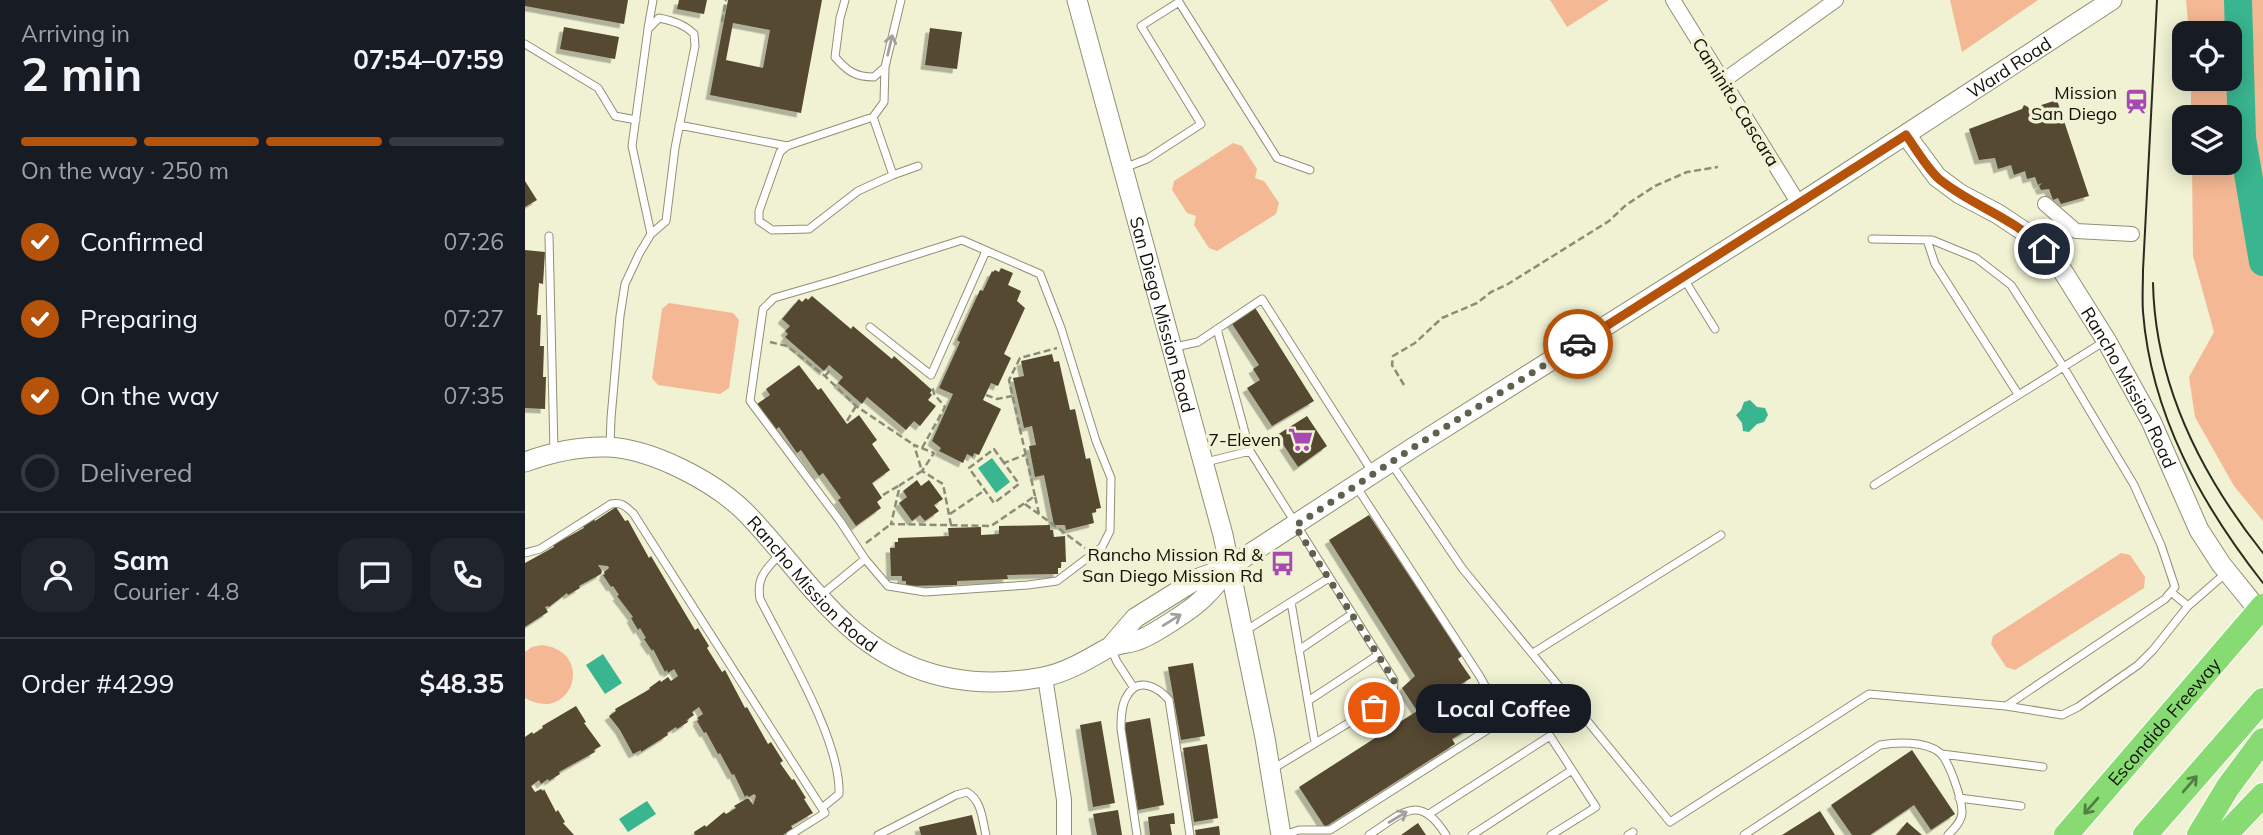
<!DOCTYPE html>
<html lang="en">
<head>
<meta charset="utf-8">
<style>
	:root { --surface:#171b24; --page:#20242c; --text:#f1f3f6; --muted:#9ea1a6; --line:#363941; --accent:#b45309 }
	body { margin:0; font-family:Mulish,sans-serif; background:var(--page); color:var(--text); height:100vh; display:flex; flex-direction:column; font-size:26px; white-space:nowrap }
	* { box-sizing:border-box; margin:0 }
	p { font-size:23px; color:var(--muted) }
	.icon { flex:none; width:38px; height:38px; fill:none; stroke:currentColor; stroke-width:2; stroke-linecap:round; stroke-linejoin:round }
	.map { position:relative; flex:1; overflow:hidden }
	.details { display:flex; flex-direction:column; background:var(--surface); width:525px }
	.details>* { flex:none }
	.controls { position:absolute; left:1647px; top:21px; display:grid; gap:14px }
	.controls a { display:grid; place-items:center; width:70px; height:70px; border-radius:14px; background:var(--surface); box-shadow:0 4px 18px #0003; font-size:35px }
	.pin { position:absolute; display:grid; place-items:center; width:60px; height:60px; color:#fff; margin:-30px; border:4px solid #fff; border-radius:50%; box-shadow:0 2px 7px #0007 }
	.courier { position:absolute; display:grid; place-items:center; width:70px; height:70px; margin:-35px; border:5px solid #b45309; border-radius:50%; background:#fff; color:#222; box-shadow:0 2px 9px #0007 }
	.bubble { position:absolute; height:49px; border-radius:21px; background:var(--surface); box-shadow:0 4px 18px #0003; font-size:23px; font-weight:700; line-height:49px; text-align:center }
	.headline em { font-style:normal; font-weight:700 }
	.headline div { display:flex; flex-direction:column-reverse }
	.headline { display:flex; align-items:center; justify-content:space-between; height:119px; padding:0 21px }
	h1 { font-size:46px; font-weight:700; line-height:52px }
	.bar { display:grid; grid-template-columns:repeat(4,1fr); gap:10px 7px; align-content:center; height:84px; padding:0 21px }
	.bar i { height:9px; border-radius:5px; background:var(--line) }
	.bar .on { background:var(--accent) }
	.bar p { grid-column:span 4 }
	.line { display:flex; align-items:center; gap:18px; padding:0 21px; border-top:2px solid var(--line) }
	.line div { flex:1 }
	.round { display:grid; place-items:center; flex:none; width:74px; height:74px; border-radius:21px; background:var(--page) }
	ol { padding:0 21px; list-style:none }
	li { display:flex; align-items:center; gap:21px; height:77px }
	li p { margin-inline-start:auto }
	li .icon { padding:7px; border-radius:50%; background:var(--accent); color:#fff; stroke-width:4 }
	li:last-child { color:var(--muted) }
	li i { width:38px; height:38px; border:4px solid var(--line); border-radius:50% }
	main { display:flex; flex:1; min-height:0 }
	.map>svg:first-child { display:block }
	.green { fill:#f5b894 }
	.water { fill:#39b58f }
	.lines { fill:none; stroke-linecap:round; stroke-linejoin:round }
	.river { stroke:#39b58f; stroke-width:28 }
	.building { fill:#564931; fill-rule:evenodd; filter:url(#shadow) }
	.lane-casing { stroke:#8f9174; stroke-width:9 }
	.street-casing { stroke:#8f9174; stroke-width:16 }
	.secondary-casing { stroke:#8f9174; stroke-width:21 }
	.highway-casing { stroke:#fff; stroke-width:26 }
	.path { stroke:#8c8d77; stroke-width:2.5; stroke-dasharray:7 3.5; stroke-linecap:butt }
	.lane { stroke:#fff; stroke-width:7 }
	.street { stroke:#fff; stroke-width:14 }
	.secondary { stroke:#fff; stroke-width:19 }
	.highway { stroke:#88da73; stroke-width:24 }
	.tram { stroke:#292b1d; stroke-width:2 }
	.highway-bridge-casing { stroke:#fff; stroke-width:26; stroke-linecap:butt }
	.highway-bridge { stroke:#88da73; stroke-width:24 }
	.oneway { stroke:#a0a09c }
	.oneway2 { stroke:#528042 }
	.done { stroke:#5f604e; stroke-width:7; stroke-dasharray:0 12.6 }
	.route { stroke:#b45309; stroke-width:9 }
	.labels { text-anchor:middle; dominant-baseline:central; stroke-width:7; stroke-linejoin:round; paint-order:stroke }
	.street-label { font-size:18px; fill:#111207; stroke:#f0f2d3 }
	.poi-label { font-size:18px; fill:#111207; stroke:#f0f2d3; text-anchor:end }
</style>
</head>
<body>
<main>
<section class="details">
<div class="headline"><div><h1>2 min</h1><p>Arriving in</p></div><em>07:54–07:59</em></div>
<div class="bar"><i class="on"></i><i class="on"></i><i class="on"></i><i></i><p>On the way · 250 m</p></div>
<ol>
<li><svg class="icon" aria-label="check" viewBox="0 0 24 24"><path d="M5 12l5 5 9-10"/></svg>Confirmed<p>07:26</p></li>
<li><svg class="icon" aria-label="check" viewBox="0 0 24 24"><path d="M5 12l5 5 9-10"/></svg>Preparing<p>07:27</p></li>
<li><svg class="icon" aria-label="check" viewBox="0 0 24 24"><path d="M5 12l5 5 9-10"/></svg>On the way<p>07:35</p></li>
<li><i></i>Delivered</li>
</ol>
<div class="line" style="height:126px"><a class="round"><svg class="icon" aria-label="person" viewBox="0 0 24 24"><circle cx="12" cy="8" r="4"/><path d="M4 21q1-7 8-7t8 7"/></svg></a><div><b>Sam</b><p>Courier · 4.8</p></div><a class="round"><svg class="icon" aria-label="chat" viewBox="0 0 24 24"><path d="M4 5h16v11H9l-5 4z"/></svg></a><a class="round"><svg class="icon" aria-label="phone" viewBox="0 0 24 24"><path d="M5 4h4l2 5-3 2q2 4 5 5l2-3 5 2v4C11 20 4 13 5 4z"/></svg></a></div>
<div class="line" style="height:91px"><div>Order #4299</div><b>$48.35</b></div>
</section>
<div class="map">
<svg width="1738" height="835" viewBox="0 0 1738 835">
	<defs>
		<filter id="shadow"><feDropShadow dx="-4.5" dy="4.5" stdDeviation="0" flood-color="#0004"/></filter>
	</defs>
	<rect width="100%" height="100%" fill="#f0f2d3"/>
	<path class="green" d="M1025 0H1084L1042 27Z
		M1425 0H1513L1437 52Z
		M1661 0H1738V521L1709 486 1670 417 1664 377 1689 332 1668 256 1667 163H1704V117H1666V79H1704V33H1664Z
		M708 143 717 146 732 169 730 178 739 181 754 203 751 214 692 251 684 248 669 225 671 216 662 213 647 190 649 181Z
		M144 303 208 313 214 320 204 388 195 394 133 385 127 378 137 309Z
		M1596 553 1605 555 1620 577 1619 588 1490 670 1481 667 1466 644 1468 636Z
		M17 645C72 652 46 725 0 698V652L7 647Z"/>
	<path class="water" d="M1225 400 1232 407 1240 408 1243 415 1239 422 1232 424 1224 432 1218 431 1217 423 1211 415 1216 410 1219 402Z
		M467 458 485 482 471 493 453 468Z
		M78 654 97 683 80 694 61 665Z
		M122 801 131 814 103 832 94 819Z"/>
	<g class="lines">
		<path class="river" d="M1713 0 1717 138 1738 262"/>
	</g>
	<path class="building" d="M0 0H103L99 24 0 6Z
		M154 0H182L179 14 152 9Z
		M203 0H297L276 113 185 95ZM208 23 245 30 238 68 201 60Z
		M39 27 94 37 90 59 35 49Z
		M405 28 437 32 432 69 400 65Z
		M1532 100 1564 196 1536 204 1533 198 1528 200 1524 189 1516 190 1514 186 1517 183 1513 185 1510 177 1502 179 1500 171 1489 175 1486 165 1473 169 1470 158 1454 160 1444 129 1497 109 1499 105 1503 107 1504 109Z
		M0 181 12 200 0 207Z
		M0 250 20 252 18 284 14 283 12 315H16L15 346H19L18 377H21L20 409 0 408Z
		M476 268 488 273 483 285 496 291 492 301 500 308 479 354 486 358 473 386 466 383 458 400 476 409 454 455 449 453 448 457 442 454 438 463 414 451 416 448 407 441 428 394 414 388 435 342 432 340 455 290 458 291 467 271 468 272 470 270 474 272Z
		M287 296 326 329 328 326 367 359 369 356 407 390 405 393 407 395 403 400 411 406 395 426 389 421 381 430 342 397 337 404 313 383 318 377 304 365 299 371 260 337 263 334 260 331 265 326 257 319 274 299 277 302 281 298 283 300Z
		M729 306 789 401 747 426 722 388 735 380 728 369 734 365 706 322Z
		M527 354 529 362 534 361 545 410 550 409 561 459 565 458 576 508 571 509V512L567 513 569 523 541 530 540 525H529L519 475 510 477 504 446 511 445 507 426 499 428 488 378 499 376 496 361Z
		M274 365 293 390 296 388 322 424 334 415 352 440 347 444 365 470 347 483 357 498 352 502 356 508 331 526 313 500 316 498 298 473 294 476 276 450 272 453 254 427 250 430 232 404 245 395 241 389Z
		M782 416 802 446 773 467 752 435Z
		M392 480 396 486 404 480 418 499 409 505 414 511 400 521 395 515 387 521 374 503 382 497 378 491Z
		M91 507 100 521 103 520 124 558 126 556 170 630 173 628 184 646 182 648 197 672 200 670 220 708 222 707 243 744 246 742 258 761 255 763 267 780 269 779 281 798 279 799 288 813 266 826 268 829 258 835H170L169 832 180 825 181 827 199 812 201 814 211 808 209 806 221 799H224L228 805 231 796 229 794 224 797 222 795 220 797 209 774 207 775 195 753 193 754 181 732 179 733 172 721 174 720 172 718 178 714 174 707 167 712 169 715 162 720 163 722 152 729 151 727 142 733 143 735 116 752V750L108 754 95 730 84 716 91 711 90 709 125 689 124 688 135 680 136 682 143 677 146 681 153 676 149 669 143 673 142 670 140 672 128 649 127 651 119 639 121 638 115 628 113 630 106 618 108 617 92 596 94 595 88 586 86 587 78 575 80 574 79 572 84 568 83 566 73 565 77 571 76 574 54 586 55 588 43 595 42 593 24 607 23 606 20 607 23 612 0 627V563L29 547 28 545 59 528 58 526 69 519 70 521Z
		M844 515 937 656 933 659 946 678 906 703 910 710 938 693 956 722 927 739 930 744 800 827 774 787 892 711 877 688 890 676 804 540Z
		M525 525V530H528L529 537 540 536 541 562H536V568H533V574L482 575 483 579 432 581V585L381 586V581H377V576H366L365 548H370V542H373V538L424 536 423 528 456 527V535L474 534V526Z
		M668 663 680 736 656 740 643 667Z
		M51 706 61 722 59 723 76 746 69 750 70 752 34 772 35 774 24 781 23 779 16 784 14 780 6 786 10 792 16 789 18 791 19 789 31 812 33 810 40 822 38 823 49 835H0V737L7 732 8 734 18 728 17 726Z
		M625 718 639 805 613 810 598 723Z
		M576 721 590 803 568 807 555 725Z
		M682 744 693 818 669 822 658 748Z
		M1387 750 1430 814 1406 830 1389 805 1345 835H1327L1306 805Z
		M593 810 597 835H572L568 814Z
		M1295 811 1310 835H1257Z
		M649 813 650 824H645L647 835H625L623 817Z
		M447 815 452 835H396L394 827Z
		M1382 822 1397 835H1371Z
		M893 823 901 835H876Z
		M694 826 695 835H671L670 830Z"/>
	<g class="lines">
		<defs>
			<path id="lane" d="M320 0 315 18 310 57C322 71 330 77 349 77L360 67 376 0
				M134 18C148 21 159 24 169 34L170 46 150 148 141 221 126 234 107 146 123 29Z
				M123 28 128 0
				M0 44 73 88 90 116 111 120
				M360 67 359 102 348 117 368 175
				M348 117 262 146 255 152 234 211V221L247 230 284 229 333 191 368 175 393 166
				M154 125 262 146
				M599 168 622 159 676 124 616 26 654 2 752 158 785 170
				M24 236 29 451
				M1402 240 1410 264 1493 394
				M1159 279 1190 329
				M345 327 406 375 461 251
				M650 347 673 342 737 299 848 473
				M85 446 86 418 95 316 100 284 114 254 126 234
				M725 451 869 680 868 696 746 770
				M681 462 725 451 692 329
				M866 463 937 568 1145 822 1344 694 1481 706 1640 599 1650 587 1636 545 1609 485 1538 366 1486 285 1451 258 1407 240 1347 239
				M1349 485 1580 341
				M0 553 15 549 86 504C97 502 100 506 108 513L300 813 265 835
				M256 553C242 569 231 576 235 599 260 649 316 740 314 794L297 808
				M1646 592 1663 606
				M295 596 340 559 363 586 400 592 503 585 532 581 577 547 585 531 586 478 571 441 536 328 515 274 437 240 311 280 249 298 238 309 225 401 315 521 340 559
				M766 602 790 743
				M720 631 804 578
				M585 647 592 662 609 688
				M774 650 827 614
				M1008 653 1196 535
				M783 701 853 655
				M1481 706 1537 715 1553 707 1613 665 1628 650 1663 606 1701 573
				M1417 754 1518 767
				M1434 798 1496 806
				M904 814 1025 736 1071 807 1026 835
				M353 835 431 795 442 792C457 801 457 819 461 835
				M612 835 596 729C596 719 596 705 602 696 613 676 633 687 644 700L665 835
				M759 835 774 830H805L813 825 970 725 974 716 972 707 954 675 831 486
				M844 835C878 813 894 792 921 835
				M947 835 1047 770
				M1103 835 1108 832
				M1219 835 1355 745C1372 742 1399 741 1414 752 1424 760 1437 799 1437 812 1437 821 1429 829 1423 835"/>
			<path id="street" d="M1148 0 1274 204
				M1198 81 1311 0
				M1520 204 1551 231 1607 234
				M520 677 539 800V835"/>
			<g id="secondary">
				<path id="s1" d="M552 0 698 535 740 738 756 835"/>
				<path id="s2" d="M1381 135 1412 177 1435 194 1473 214 1506 236 1537 270 1581 340 1626 421 1674 530 1696 564 1738 616"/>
				<path id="s3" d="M0 462C27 452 53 446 83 447 127 449 188 481 219 511 255 547 284 591 322 625 378 676 444 691 518 677 540 673 562 660 581 649 592 643 605 644 616 639 629 634 664 611 674 602 686 592 696 578 706 566L674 578 610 618 585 647"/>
				<path id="s4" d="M706 566 892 445 1274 204 1587 0"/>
			</g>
			<path id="highway" d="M1620 835 1738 700
				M1674 835 1703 787 1738 740
				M1700 835 1738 795"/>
		</defs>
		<use href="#lane" class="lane-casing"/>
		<use href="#street" class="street-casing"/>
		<use href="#secondary" class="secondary-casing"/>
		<use href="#highway" class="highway-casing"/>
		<path class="path" d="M197 22 201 0
			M245 342 262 346 300 376 331 406 389 445
			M300 376 307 368
			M879 385 867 365 868 356 890 343 917 318 952 303 966 292 983 284 1084 221 1101 205 1130 186 1162 172 1193 167
			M461 395 472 399 487 396
			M322 421 331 406
			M397 448 420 407 409 394 407 385
			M479 463 469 449 444 468 469 503 494 484 479 463 500 455
			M358 495 375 485
			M510 496 484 380 495 358 532 348
			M500 504 560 548
			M425 514 460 490
			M426 525 418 484 397 471 409 453 389 445 397 471 375 485 366 524 466 526 510 496 514 514
			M341 543 366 524"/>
		<use href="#lane" class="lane"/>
		<use href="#street" class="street"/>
		<use href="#secondary" class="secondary"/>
		<use href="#highway" class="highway"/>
		<path class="tram" d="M1632 0 1618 270C1618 284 1617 298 1618 312 1626 414 1676 504 1738 583
			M1628 283C1630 385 1676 475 1738 553"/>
		<defs>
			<g id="highway-bridge">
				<path id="s5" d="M1541 835 1738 606"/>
			</g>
		</defs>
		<use href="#highway-bridge" class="highway-bridge-casing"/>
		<use href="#highway-bridge" class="highway-bridge"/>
	</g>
	<defs><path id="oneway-shaft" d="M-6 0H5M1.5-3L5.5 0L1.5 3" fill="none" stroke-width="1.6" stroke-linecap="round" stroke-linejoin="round" transform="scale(1.75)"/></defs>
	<g class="oneway">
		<use href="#oneway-shaft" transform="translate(365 45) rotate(-77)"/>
		<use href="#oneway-shaft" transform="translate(647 620) rotate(-32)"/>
		<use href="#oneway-shaft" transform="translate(873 817) rotate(-31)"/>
	</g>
	<g class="oneway2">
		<use href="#oneway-shaft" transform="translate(1665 784) rotate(-49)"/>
		<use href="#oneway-shaft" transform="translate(1566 806) rotate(131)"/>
	</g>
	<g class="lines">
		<path class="done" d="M849 708 868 696 869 680 770 526 892 445 1053 344"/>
		<path class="route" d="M1053 344 1381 135C1391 149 1401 167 1414 179 1447 206 1488 217 1519 249"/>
	</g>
	<defs>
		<symbol id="station-bare" viewBox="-9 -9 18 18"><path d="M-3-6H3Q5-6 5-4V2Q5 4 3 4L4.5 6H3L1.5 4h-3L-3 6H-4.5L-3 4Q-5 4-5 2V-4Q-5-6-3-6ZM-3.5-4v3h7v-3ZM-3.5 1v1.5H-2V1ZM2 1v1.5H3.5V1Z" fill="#a749b2" stroke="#f0f2d3" stroke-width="2.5" paint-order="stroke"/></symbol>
		<symbol id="supermarket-bare" viewBox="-9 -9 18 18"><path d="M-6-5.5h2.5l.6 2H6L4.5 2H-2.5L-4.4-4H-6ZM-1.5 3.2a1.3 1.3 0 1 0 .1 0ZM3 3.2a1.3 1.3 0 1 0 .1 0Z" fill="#a749b2" stroke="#f0f2d3" stroke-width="2.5" paint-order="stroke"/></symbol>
		<symbol id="bus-bare" viewBox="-9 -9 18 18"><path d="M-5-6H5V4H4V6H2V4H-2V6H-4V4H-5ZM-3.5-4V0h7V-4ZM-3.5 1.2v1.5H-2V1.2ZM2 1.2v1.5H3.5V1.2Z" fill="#a749b2" stroke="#f0f2d3" stroke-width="2.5" paint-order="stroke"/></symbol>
	</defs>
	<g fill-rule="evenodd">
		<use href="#station-bare" x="1594" y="84" width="35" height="35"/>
		<use href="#supermarket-bare" x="758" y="422" width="35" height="35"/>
		<use href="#bus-bare" x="740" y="546" width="35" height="35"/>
	</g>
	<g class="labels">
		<g class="street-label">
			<text stroke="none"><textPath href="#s4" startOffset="924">Ward Road</textPath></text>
			<text transform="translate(1211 102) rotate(58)">Caminito Cascara</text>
			<text stroke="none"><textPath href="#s1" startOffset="326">San Diego Mission Road</textPath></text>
			<text stroke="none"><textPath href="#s2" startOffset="345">Rancho Mission Road</textPath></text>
			<text stroke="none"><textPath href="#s3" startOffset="338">Rancho Mission Road</textPath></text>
			<text stroke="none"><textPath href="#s5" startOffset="150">Escondido Freeway</textPath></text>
		</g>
		<g class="poi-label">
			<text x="1592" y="92">Mission<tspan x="1592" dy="21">San Diego</tspan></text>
			<text x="756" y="439">7-Eleven</text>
			<text x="738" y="554">Rancho Mission Rd &amp;<tspan x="738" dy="21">San Diego Mission Rd</tspan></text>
		</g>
	</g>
</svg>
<div class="controls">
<a><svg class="icon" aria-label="locate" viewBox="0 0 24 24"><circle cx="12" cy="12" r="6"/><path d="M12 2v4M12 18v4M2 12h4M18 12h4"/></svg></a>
<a><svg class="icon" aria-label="layers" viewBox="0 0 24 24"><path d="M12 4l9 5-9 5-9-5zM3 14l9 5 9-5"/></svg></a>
</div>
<div class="pin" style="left:849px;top:708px;background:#ea580c"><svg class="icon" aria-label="bag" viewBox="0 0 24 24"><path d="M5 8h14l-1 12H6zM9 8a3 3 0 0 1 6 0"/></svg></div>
<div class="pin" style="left:1519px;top:249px;background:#1f2937"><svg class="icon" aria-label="home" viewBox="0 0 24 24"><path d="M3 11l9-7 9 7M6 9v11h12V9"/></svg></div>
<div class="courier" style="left:1053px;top:344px"><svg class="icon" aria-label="car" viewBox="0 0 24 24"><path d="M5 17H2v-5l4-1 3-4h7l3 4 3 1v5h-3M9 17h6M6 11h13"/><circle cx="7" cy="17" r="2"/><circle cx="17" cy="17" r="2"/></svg></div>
<div class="bubble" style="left:891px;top:684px;width:175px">Local Coffee</div>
</div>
</main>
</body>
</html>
